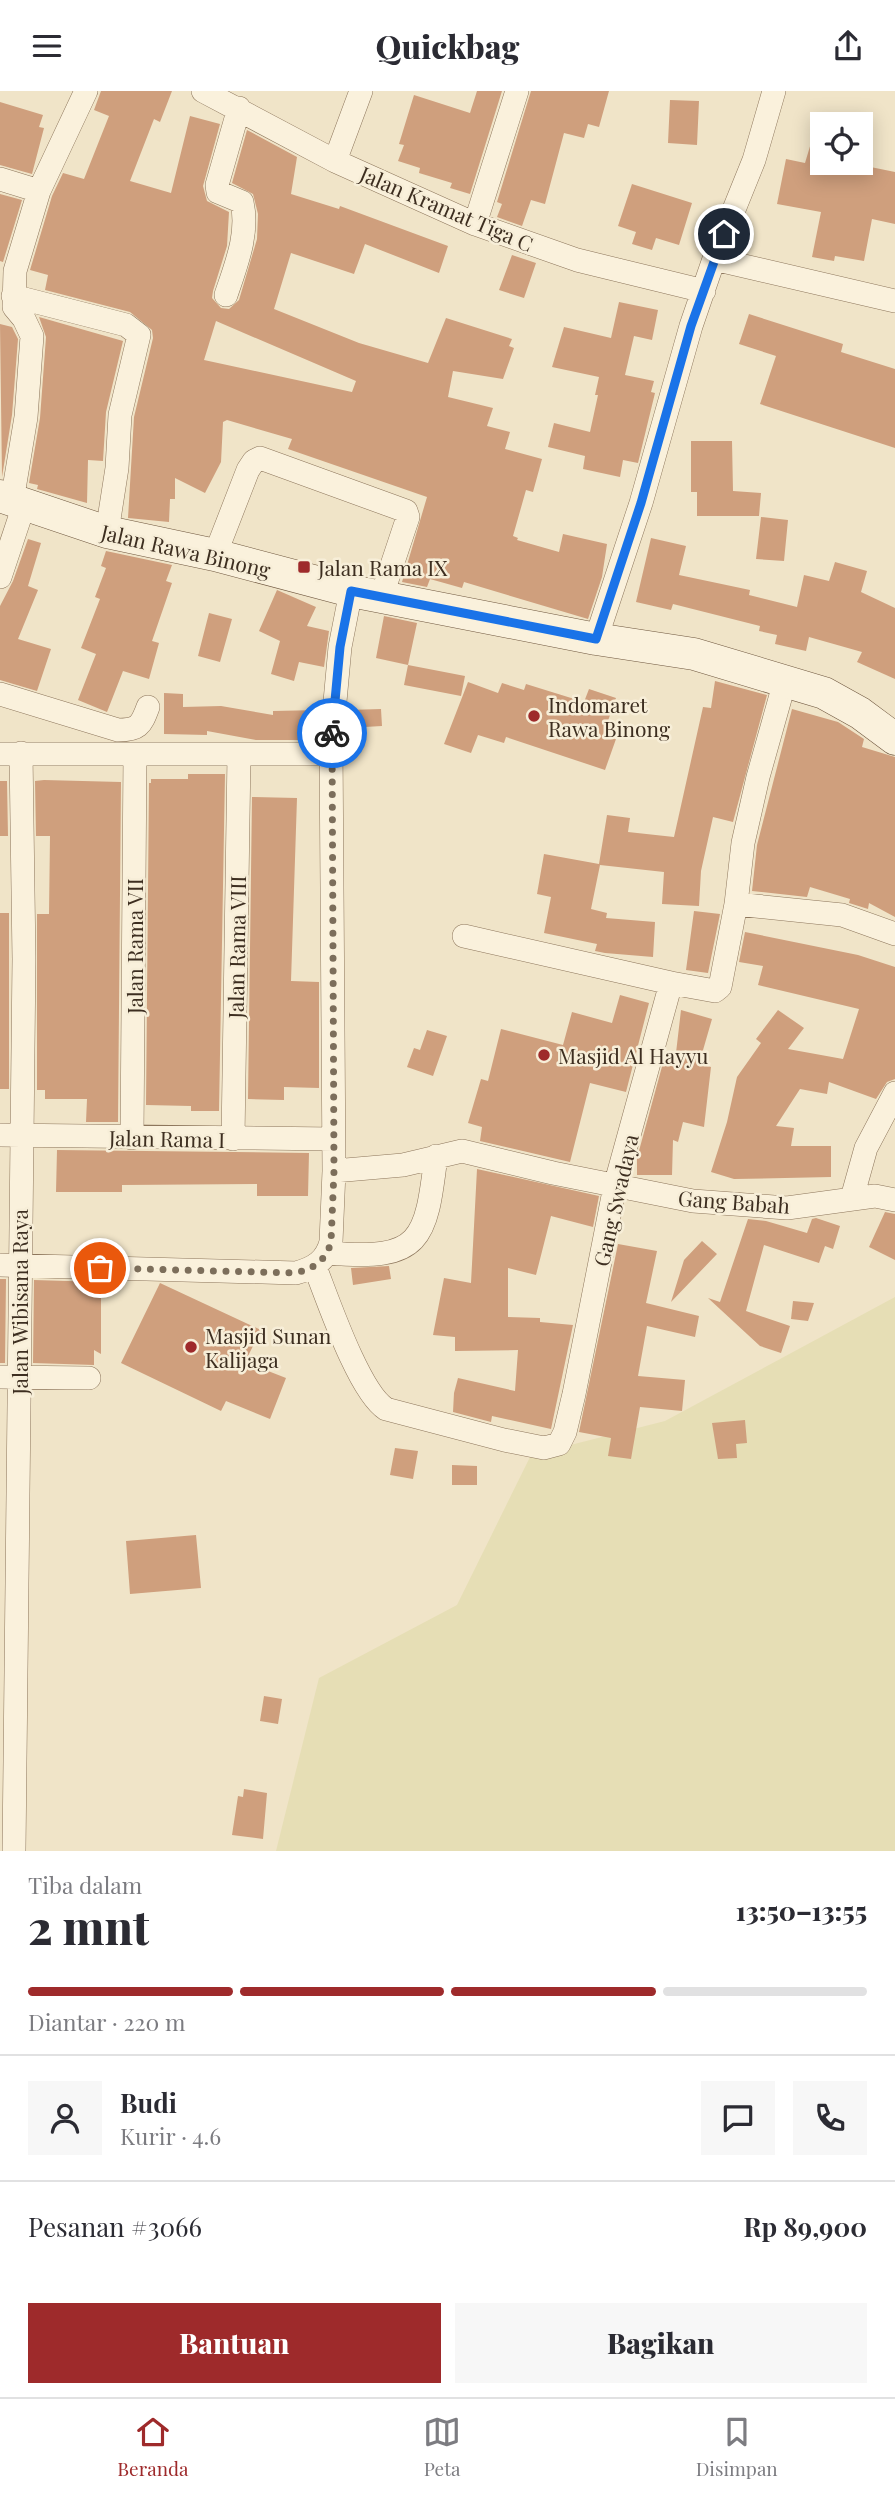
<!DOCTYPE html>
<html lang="id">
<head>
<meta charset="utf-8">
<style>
	:root { --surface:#fff; --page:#f7f7f7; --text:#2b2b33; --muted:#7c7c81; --line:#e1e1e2; --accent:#9e2a2b }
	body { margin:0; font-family:"Playfair Display",serif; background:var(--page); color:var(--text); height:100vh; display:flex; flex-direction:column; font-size:26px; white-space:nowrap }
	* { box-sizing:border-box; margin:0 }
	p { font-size:23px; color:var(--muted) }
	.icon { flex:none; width:38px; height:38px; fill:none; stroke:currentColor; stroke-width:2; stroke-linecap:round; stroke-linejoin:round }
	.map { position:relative; height:1760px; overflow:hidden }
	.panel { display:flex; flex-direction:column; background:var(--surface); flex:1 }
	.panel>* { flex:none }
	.tools { position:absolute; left:810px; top:21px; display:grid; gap:14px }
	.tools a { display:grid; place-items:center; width:63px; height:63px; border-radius:0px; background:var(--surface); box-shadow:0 4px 18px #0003; font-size:35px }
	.pin { position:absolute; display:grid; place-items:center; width:60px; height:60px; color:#fff; margin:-30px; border:4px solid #fff; border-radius:50%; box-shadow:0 2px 7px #0007 }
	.courier { position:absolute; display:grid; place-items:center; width:70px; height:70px; margin:-35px; border:5px solid #1a73e8; border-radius:50%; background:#fff; color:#222; box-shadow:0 2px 9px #0007 }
	.overview em { font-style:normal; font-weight:800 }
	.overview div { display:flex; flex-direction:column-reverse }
	.overview { display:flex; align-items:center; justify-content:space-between; height:119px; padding:0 28px }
	h1 { font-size:46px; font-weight:800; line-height:52px }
	.bar { display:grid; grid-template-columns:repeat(4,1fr); gap:10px 7px; align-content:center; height:84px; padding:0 28px }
	.bar i { height:9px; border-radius:5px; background:var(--line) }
	.bar .on { background:var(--accent) }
	.bar p { grid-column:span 4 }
	.line { display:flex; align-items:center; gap:18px; padding:0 28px; border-top:2px solid var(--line) }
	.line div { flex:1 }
	.round { display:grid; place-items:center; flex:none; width:74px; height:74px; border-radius:0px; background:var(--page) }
	.primary-button { display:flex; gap:14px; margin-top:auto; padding:14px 28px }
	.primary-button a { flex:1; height:80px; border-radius:0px; background:var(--accent); color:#fff; font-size:28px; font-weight:800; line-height:80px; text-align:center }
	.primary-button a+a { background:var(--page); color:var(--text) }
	header { display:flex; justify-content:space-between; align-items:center; height:91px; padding:0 28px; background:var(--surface); font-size:32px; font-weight:800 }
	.tabs { display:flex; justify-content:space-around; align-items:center; height:98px; border-top:2px solid var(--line); background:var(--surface); font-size:19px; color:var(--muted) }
	.tabs a { display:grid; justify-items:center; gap:4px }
	.tabs .on { color:var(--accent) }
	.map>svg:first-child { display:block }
	.farmland { fill:#e6deb5 }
	.building { fill:#cf9f7d; fill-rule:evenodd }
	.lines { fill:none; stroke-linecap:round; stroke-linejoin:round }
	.minor-casing { stroke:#8d765c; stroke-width:24 }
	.secondary-casing { stroke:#6f573f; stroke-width:33 }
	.minor { stroke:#faf1dc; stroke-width:23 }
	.secondary { stroke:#faf1dc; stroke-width:32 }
	.done { stroke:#7c6e5b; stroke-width:7; stroke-dasharray:0 12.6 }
	.route { stroke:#1a73e8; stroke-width:9 }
	.poi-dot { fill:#9e2a2b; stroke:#f7eed8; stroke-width:2.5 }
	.labels { text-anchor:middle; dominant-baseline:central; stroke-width:5; stroke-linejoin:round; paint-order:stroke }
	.street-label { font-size:21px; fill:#3d2e20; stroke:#f7eed8 }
	.poi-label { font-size:21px; fill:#3d2e20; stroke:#f7eed8; text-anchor:start }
</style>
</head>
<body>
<header><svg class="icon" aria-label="menu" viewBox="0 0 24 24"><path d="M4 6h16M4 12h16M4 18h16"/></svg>Quickbag<svg class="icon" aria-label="share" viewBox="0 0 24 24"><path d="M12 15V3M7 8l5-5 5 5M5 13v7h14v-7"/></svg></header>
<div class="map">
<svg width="895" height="1760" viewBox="0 0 895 1760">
	<rect width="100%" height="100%" fill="#f0e4c8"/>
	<path class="farmland" d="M895 1206V1760H276L319 1587 457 1514 531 1364 665 1330Z"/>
	<path class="building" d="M101 0H172L160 31 154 28 130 90 171 102 190 25 220 33 203 95 207 110 229 121 227 155 213 200 212 207 221 217 229 218 239 209 257 148 258 123 253 103 232 92 247 39 297 66 291 103 339 118 340 115 448 155 439 182 365 153 354 183 291 162 274 218 359 252 428 272 446 227 512 248 509 255 514 257 503 288 453 280 448 306 493 317 487 335 510 341 505 358 542 368 533 401 526 399 513 445 518 447 517 449 559 461 563 443 607 453 602 486 588 528 464 491 462 497 430 488 427 496 402 491 427 406 288 358 292 348 227 329 223 331 221 371 205 402 175 387V408H170L169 431 128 427 134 326 153 247 152 239 130 221 45 199 48 184 30 179 52 105 63 82 84 88 109 25 94 19ZM216 230 356 290 352 301 204 269Z
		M477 0H502L470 103 450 97 452 92 419 82 420 77 398 70 404 54 399 53 414 4 470 22Z
		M531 0H609L599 36 588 33 584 47 564 42 545 113 531 109 522 135 497 126 502 113 497 111Z
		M670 9 699 10 697 54 668 52Z
		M0 11 43 24 39 36 44 37 32 83 0 74Z
		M817 32 822 33V72H851L895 81V133L872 128 864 170 835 165 834 170 812 166 821 121 777 113 786 68 805 72Z
		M632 93 692 112 679 154 656 147 652 159 632 153 636 141 618 135Z
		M0 103 22 109 3 171 0 170Z
		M512 164 536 172 524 207 499 199Z
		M619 211 658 219 652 249 634 245 625 284 654 290 651 301 655 302 638 372 623 369 620 386 583 378 585 365 548 356 554 332 590 341 598 304H595L599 286 552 276 564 236 611 247Z
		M749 223 843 253 841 261 895 278V357L760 313 776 265 739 253Z
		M39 226 123 250 106 321 103 370 88 369 87 412 37 398 38 394 29 392 40 327 46 246Z
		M0 233 12 236 18 248 12 324 2 386Z
		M691 350H732L733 400 761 402 759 425H697V401H691Z
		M761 426 788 429 784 470 756 468Z
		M651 447 686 455 679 484 750 499 749 504 797 516 804 484 829 490 835 471 867 480 861 501 895 517V588L857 571 862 561 809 546 806 560 775 553 777 544 759 540 760 535 673 513 671 519 636 511Z
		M28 448 41 452 28 495 38 499 18 548 51 558 37 600 0 589V515L13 490Z
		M106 460 172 474 166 490 172 492 152 550 159 552 149 588 123 580 107 621 78 609 96 563 81 557 100 508 95 506 106 477 101 475Z
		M277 499 316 516 307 535 329 540 324 576 299 571 294 590 271 583 280 550 259 540Z
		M209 522 232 528 220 571 198 565Z
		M384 525 417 532 408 574 376 567Z
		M408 574 465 585 461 605 404 594Z
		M715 590 767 604 733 731 713 726 701 780 699 815 662 813 664 781 600 774 591 818 607 822 606 827 655 831 653 866 605 862 595 860 597 853 544 842 551 806 537 803 544 763 599 773 607 724 630 727 628 741 674 746 703 616 711 617Z
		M468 591 498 602 502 592 524 599 526 593 584 611 589 598 616 607 603 644 616 648 605 679 506 646 504 652 478 644 471 662 444 653Z
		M164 602 183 603V616L221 615 273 624V620L320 619 317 649H256L207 640V644L164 643Z
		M381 618 382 635 347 637 348 619Z
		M792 618 838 631 864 648 862 656 895 666V826L869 812 868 818 849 812 850 808 810 796 807 806 752 800 757 754Z
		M188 683H225L219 1020H191V1015L146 1014 149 692H151V688H188Z
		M44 689 121 691 118 1031H86L87 1008H45V999H37V823H49L50 745H36L35 690Z
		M0 690H7L8 745H0Z
		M252 706 297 707 291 890 319 891V997L284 996V1009L248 1008Z
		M694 820 720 823 708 882 686 879Z
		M0 822H9V998H0Z
		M745 841 858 864 895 876V988L887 991 876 1008 829 991 827 1003 800 998 776 1035 794 1037 791 1055H831V1086L734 1088 711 1081 727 1031 737 986 761 952 756 948 778 919 804 937 788 958 843 968 859 918 758 894 763 875 739 871Z
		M620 904 649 912 626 1001 590 992 570 1071 480 1050 482 1036 468 1032 481 988 488 990 501 938 563 954 572 921 612 932Z
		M681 919 712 928 699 973 711 976 704 1036 683 1031 678 1051 673 1049 672 1084H637V1067L666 961 676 962Z
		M427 939 447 945 433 985 407 976 414 957 420 959Z
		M57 1059 309 1062 308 1105H257V1093L122 1094V1101H56Z
		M477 1078 599 1105 593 1136 551 1125 536 1184 508 1177V1226L540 1227V1231L573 1234 551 1338 492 1325 491 1331 453 1321 454 1302 458 1287 515 1300 518 1259 455 1260V1246L433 1244 444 1187 471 1192Z
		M885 1121 895 1123V1169L869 1156Z
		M816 1127 840 1135 833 1158 825 1155 819 1172 764 1154 746 1220 790 1235 781 1262 760 1255 708 1207 720 1211 748 1128 766 1130 807 1142 812 1128Z
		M702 1150 717 1163 671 1211 684 1169Z
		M618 1153 657 1160 646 1212 699 1225 695 1246 647 1235 638 1285 685 1289 682 1320 640 1316 631 1368 608 1365 611 1347 579 1341Z
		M389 1175 391 1188 353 1194 351 1177Z
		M0 1188H6L5 1272H0Z
		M34 1189 101 1191V1263L94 1259V1274L33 1272Z
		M160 1192 261 1239 245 1271 286 1287 270 1328 226 1310 221 1320 121 1272Z
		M793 1210 814 1212 808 1230 791 1228Z
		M745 1329 747 1352 736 1353 737 1367 718 1368 712 1332Z
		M395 1357 418 1360 413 1388 390 1384Z
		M452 1374 477 1375V1394H452Z
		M196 1444 201 1497 130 1503 126 1450Z
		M264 1605 282 1608 278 1633 260 1630Z
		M244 1698 267 1702 263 1748 232 1744 238 1705 243 1706Z"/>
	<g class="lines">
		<defs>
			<path id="minor" d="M203 0 335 70 475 133 577 169 704 200
				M335 70 361 0
				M0 88 39 100
				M475 133 517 0
				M714 168 895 210
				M226 204C236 174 249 143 242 111L218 101 217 94 239 17
				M13 205 126 234 139 244 120 324 117 377 107 441
				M12 410 26 326 32 245 24 228 14 216 15 180 39 100 86 0
				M215 464 248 379 254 370 260 367 406 420 408 426 381 507
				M0 486 24 414
				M596 548 641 412 691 235 714 168 754 69 774 0
				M0 603 118 639C138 639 141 635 148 616
				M0 663H331
				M736 813 842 824 895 843
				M464 845 671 892
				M0 1044 333 1048
				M132 1047 135 664
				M233 1048 239 664
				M334 1080 403 1074 462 1060 553 1082 693 1110 787 1117 875 1105 895 1109
				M852 1107 866 1057 895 1002
				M329 1162C421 1170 426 1150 436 1065
				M0 1174 296 1182C314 1177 326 1170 331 1151L334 1080 331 654 340 556 351 500
				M315 1176C328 1209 359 1301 386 1318L504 1349 544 1357 559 1353 565 1341 574 1303 615 1095 671 892 715 900 720 896 736 813 743 752 758 686 785 590
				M0 1286 89 1287
				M14 1760 24 868 21 662"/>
			<path id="secondary" d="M0 405 107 441 215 464 351 500 596 548 694 563 824 602 860 622 895 648"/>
		</defs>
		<use href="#minor" class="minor-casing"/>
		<use href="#secondary" class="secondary-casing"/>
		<use href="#minor" class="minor"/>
		<use href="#secondary" class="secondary"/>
	</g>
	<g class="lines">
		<path class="done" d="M100 1177 296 1182C314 1177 326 1170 331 1151L334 1080 332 642"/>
		<path class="route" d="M332 642 340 556 351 500 596 548 641 412 691 235 724 143"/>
	</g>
	<g class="poi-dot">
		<rect x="297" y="469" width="14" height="14" rx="3.5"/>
		<circle cx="534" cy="625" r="7"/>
		<circle cx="544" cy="964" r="7"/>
		<circle cx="191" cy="1256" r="7"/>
	</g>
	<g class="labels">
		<g class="street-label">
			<text transform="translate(447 117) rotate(23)">Jalan Kramat Tiga C</text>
			<text transform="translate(186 459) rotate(13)">Jalan Rawa Binong</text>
			<text transform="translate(134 855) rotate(-90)">Jalan Rama VII</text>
			<text transform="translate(236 856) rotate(-89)">Jalan Rama VIII</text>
			<text transform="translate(167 1047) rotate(1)">Jalan Rama I</text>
			<text transform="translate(615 1109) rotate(-77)">Gang Swadaya</text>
			<text transform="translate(734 1110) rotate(4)">Gang Babah</text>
			<text transform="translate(19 1211) rotate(-90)">Jalan Wibisana Raya</text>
		</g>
		<g class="poi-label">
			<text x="318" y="476">Jalan Rama IX</text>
			<text x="548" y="613">Indomaret<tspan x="548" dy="24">Rawa Binong</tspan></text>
			<text x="558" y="964">Masjid Al Hayyu</text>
			<text x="205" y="1244">Masjid Sunan<tspan x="205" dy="24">Kalijaga</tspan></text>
		</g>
	</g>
</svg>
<div class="tools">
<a><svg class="icon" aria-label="locate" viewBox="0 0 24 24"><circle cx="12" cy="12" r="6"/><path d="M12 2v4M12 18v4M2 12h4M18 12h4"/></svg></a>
</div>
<div class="pin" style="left:100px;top:1177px;background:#ea580c"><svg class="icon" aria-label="bag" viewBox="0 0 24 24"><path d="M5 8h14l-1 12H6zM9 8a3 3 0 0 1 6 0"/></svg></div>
<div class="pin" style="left:724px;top:143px;background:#1f2937"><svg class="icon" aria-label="home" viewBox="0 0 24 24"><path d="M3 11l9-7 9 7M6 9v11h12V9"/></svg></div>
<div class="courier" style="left:332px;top:642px"><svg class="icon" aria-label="bike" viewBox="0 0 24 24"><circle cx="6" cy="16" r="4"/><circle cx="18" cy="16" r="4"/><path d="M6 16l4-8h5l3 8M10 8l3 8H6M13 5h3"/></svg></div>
</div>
<section class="panel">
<div class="overview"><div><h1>2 mnt</h1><p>Tiba dalam</p></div><em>13:50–13:55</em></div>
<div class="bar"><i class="on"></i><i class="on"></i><i class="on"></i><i></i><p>Diantar · 220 m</p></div>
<div class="line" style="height:126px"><a class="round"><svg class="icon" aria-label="person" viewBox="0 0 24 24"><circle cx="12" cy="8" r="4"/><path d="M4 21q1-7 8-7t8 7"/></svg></a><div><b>Budi</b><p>Kurir · 4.6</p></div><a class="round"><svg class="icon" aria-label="chat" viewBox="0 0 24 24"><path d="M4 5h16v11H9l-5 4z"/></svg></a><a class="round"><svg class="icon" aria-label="phone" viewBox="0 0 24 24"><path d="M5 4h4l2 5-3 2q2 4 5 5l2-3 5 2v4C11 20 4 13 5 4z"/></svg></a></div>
<div class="line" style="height:91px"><div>Pesanan #3066</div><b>Rp 89,900</b></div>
<div class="primary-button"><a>Bantuan</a><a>Bagikan</a></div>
</section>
<nav class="tabs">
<a class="on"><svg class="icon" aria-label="home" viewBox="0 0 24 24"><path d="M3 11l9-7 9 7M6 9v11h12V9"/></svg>Beranda</a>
<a><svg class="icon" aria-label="map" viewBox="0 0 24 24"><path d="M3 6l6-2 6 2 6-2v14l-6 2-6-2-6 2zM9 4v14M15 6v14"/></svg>Peta</a>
<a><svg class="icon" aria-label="saved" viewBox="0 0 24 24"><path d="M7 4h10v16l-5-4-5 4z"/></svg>Disimpan</a>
</nav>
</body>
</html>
